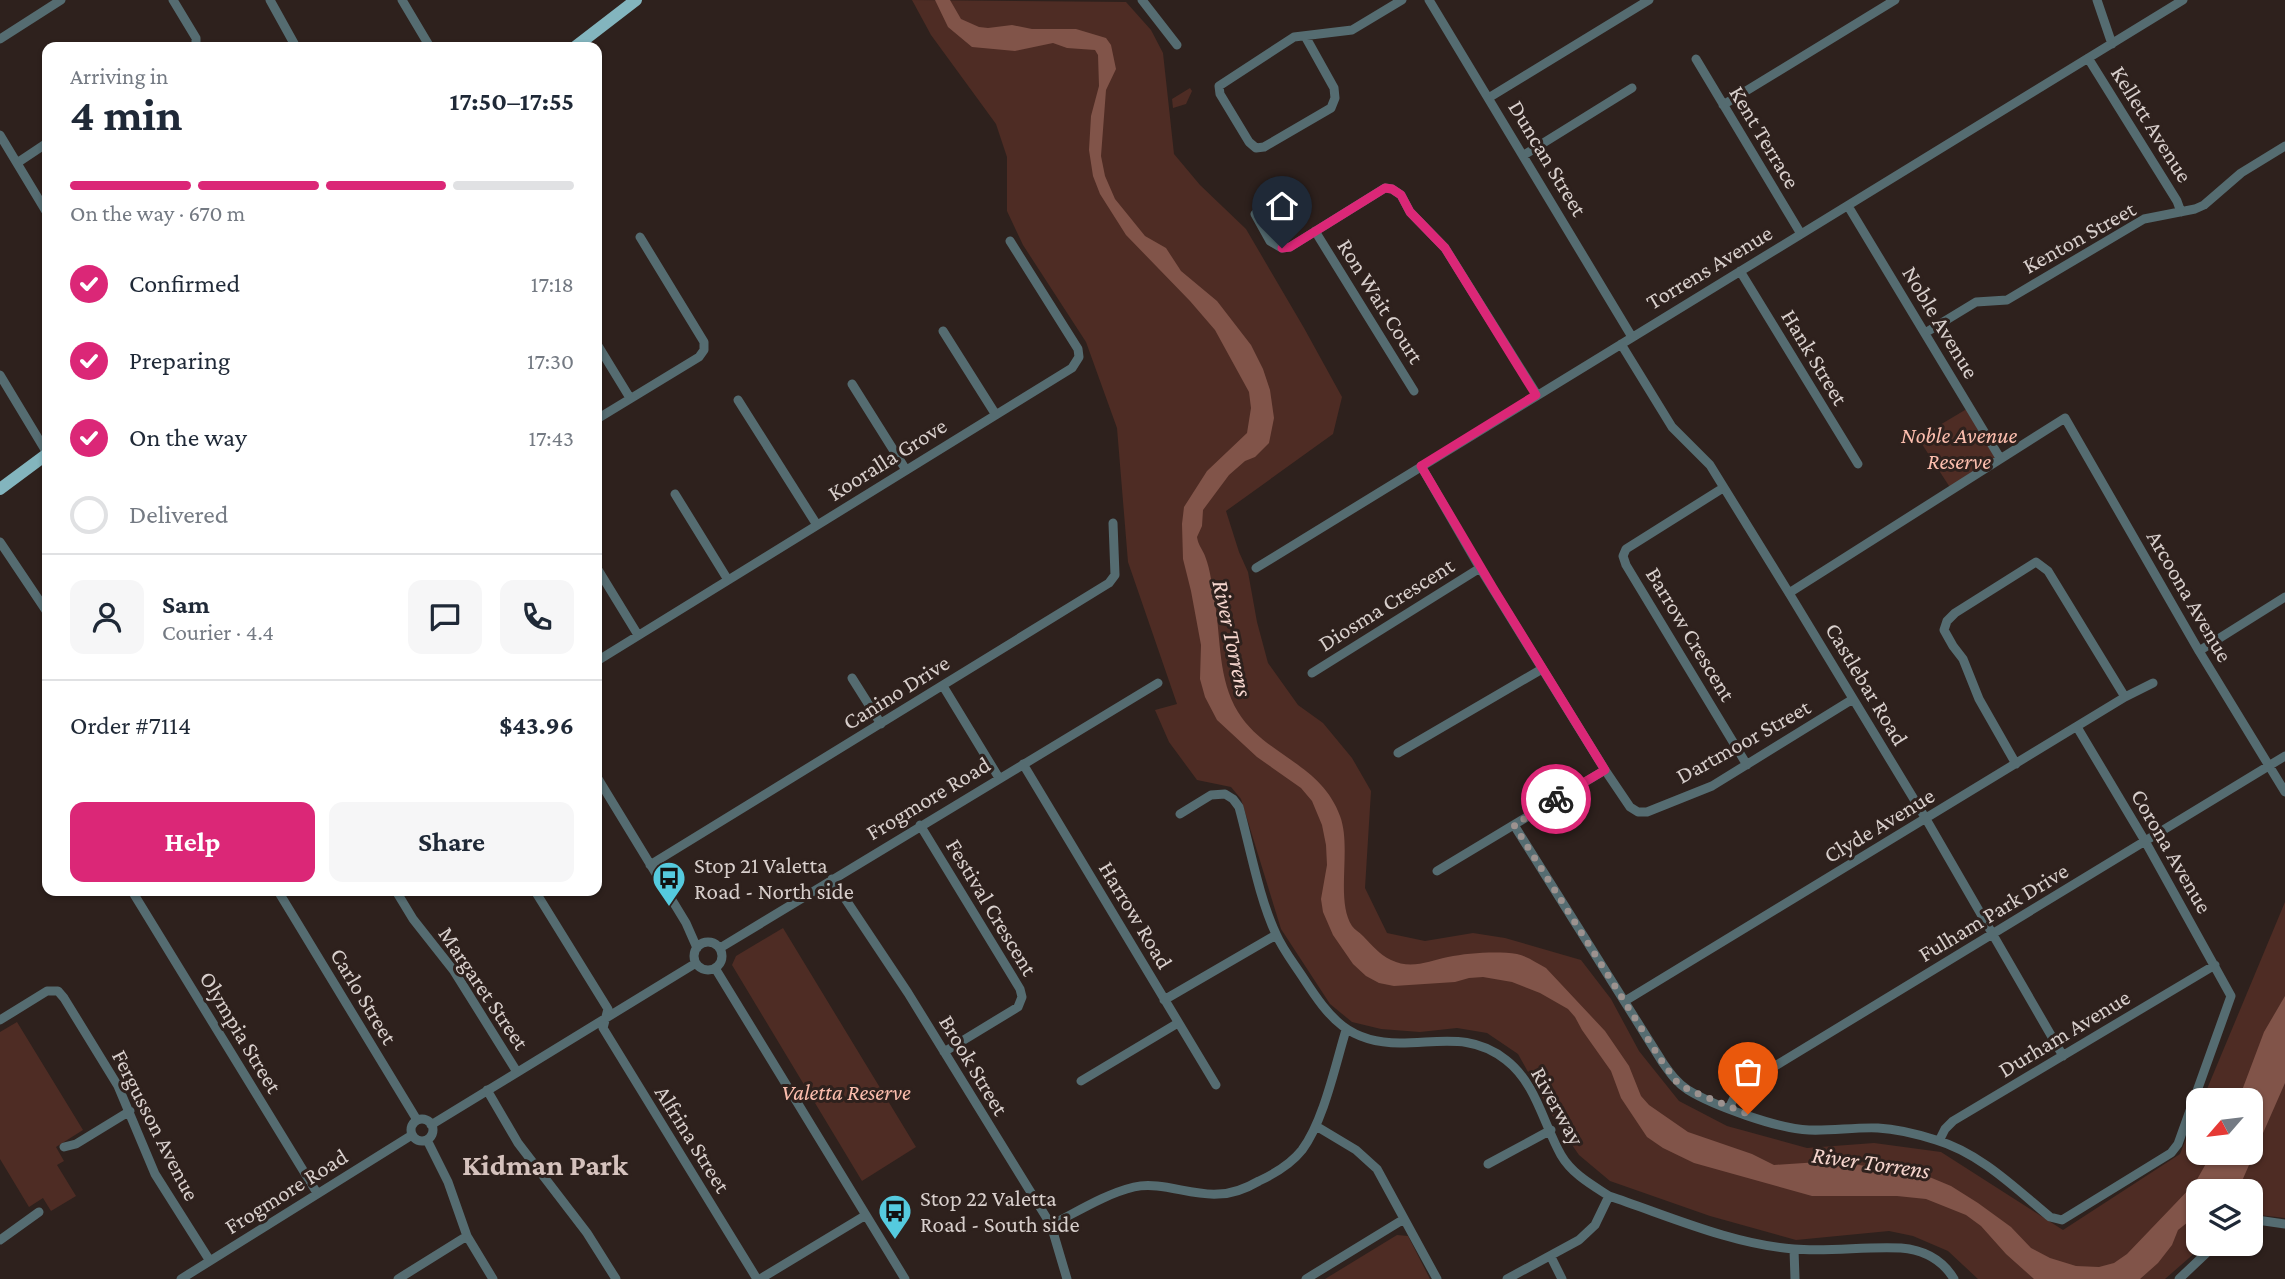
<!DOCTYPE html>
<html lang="en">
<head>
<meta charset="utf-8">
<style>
	:root { --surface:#fff; --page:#f6f6f7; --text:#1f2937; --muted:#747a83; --line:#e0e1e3; --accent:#db2777 }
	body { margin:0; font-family:"Crimson Pro",serif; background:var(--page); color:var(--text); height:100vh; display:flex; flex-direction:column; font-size:26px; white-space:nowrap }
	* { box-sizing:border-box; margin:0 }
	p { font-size:23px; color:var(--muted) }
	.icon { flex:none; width:38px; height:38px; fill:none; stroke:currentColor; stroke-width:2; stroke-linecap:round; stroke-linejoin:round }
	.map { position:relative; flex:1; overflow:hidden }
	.panel { position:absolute; left:42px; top:42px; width:560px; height:854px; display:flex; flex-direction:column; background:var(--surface); border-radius:14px; box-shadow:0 2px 5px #0004 }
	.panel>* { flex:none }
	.needle { width:46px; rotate:242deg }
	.controls { position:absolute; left:2186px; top:1088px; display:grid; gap:14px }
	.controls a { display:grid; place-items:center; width:77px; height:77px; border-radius:14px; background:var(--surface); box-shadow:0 2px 5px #0004; font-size:35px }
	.pin { position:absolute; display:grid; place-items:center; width:60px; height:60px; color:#fff; margin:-72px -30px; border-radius:50% 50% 50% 0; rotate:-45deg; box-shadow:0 0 7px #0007 }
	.pin .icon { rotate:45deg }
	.courier { position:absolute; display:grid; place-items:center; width:70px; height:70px; margin:-35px; border:5px solid #db2777; border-radius:50%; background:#fff; color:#222; box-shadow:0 2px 9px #0007 }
	.head em { font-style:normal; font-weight:700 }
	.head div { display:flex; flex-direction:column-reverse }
	.head { display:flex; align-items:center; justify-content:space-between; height:119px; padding:0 28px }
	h1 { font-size:46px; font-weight:700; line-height:52px }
	.bar { display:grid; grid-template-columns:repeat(4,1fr); gap:10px 7px; align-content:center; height:84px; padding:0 28px }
	.bar i { height:9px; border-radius:5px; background:var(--line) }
	.bar .on { background:var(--accent) }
	.bar p { grid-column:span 4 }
	.line { display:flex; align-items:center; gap:18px; padding:0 28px; border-top:2px solid var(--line) }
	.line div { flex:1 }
	.round { display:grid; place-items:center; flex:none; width:74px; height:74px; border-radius:14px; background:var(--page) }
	ol { padding:0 28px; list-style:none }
	li { display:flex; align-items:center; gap:21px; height:77px }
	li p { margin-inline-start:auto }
	li .icon { padding:7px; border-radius:50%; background:var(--accent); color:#fff; stroke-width:4 }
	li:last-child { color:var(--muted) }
	li i { width:38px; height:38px; border:4px solid var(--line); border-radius:50% }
	.action { display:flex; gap:14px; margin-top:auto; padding:14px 28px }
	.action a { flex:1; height:80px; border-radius:14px; background:var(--accent); color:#fff; font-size:28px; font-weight:700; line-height:80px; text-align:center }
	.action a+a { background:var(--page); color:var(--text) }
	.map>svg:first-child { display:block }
	.green { fill:#4e2c24 }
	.water { fill:#815449 }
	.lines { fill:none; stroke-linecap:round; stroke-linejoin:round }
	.minor { stroke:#556c71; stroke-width:9 }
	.major { stroke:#83b5be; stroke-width:12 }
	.done { stroke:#9c928f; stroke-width:7; stroke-dasharray:0 12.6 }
	.route { stroke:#db2777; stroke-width:9 }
	.labels { text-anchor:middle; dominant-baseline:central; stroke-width:6; stroke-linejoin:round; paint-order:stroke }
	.street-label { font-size:23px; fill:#d8cfcc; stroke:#2e211d }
	.park-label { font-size:23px; font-style:italic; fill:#fbbdad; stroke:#2e211d }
	.poi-label { font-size:23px; fill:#d8cfcc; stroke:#2e211d; text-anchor:start }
	.water-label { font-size:24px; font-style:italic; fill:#f6d6ce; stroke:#2e211d }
	.district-label { font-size:30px; font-weight:bold; fill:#d5c2bd; stroke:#2e211d }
</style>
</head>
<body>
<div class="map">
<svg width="2285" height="1279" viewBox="0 0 2285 1279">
	<rect width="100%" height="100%" fill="#2e211d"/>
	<path class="green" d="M912 0 1126 2 1151 30 1163 53 1174 154 1200 185 1246 229 1304 328 1342 397 1333 434 1226 511 1239 552 1248 572 1257 622 1268 663 1298 705 1323 723 1352 758 1371 791 1365 888 1387 933 1425 941 1473 933 1505 938 1581 960 1611 999 1639 1051 1679 1101 1727 1126 1807 1148 1874 1143 1941 1152 2063 1230 2180 1154 2198 1109V1153H2250V1101H2202L2285 902V1218L2251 1214 2250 1192H2198V1244H2205L2165 1279H1978L1948 1251 1913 1236 1889 1231 1796 1240 1710 1216 1610 1181 1579 1155 1556 1122 1518 1054 1487 1033 1457 1028 1420 1032 1381 1029 1352 1022 1330 1004 1281 929 1241 799 1231 787 1197 780 1169 742 1155 710 1177 704 1128 562 1117 428 1086 342 1023 245 1007 211V157L996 124 931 35Z
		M1190 88 1192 91 1186 104 1173 108 1172 99Z
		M1970 407 2000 458 1951 489 1918 438Z
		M783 928 916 1147 862 1181 732 965 736 956Z
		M17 1022 83 1130 56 1147 64 1161 57 1165 76 1196 51 1211 43 1198 29 1207 0 1159V1032Z
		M1397 1235 1408 1236 1430 1279H1325Z"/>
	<path class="water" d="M935 0H950L961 19 979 27 988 28 1012 25 1032 29H1076L1106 38 1111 45 1116 69 1106 90 1101 156 1105 176 1115 199 1145 236 1166 248 1181 271 1217 301 1251 345 1263 369 1270 390 1274 418 1269 443 1255 457 1245 461 1229 475 1203 510 1202 526 1197 537C1198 545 1203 550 1205 556 1211 571 1212 588 1215 603 1221 640 1218 679 1238 712 1265 756 1321 763 1340 816 1352 848 1335 900 1352 926 1355 930 1359 932 1363 936 1373 946 1379 954 1391 960 1411 970 1429 961 1448 957 1468 953 1497 951 1517 954 1527 956 1537 963 1546 968L1605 1031 1629 1066 1641 1096 1649 1105 1688 1132 1752 1154 1774 1165 1834 1161 1927 1176 1951 1186 1978 1203 2011 1227 2031 1248 2050 1258 2076 1266 2099 1267 2114 1263 2127 1254 2195 1183 2212 1153H2250V1101H2238L2264 1032 2285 996V1083L2242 1181 2231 1192H2198V1214L2178 1230 2172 1245 2158 1263 2140 1279H2034L2006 1254 1981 1226 1966 1215 1926 1199 1897 1196H1812L1694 1163 1663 1148 1647 1137 1621 1098 1611 1071 1582 1030 1575 1017 1568 1009 1540 993 1512 982 1483 977 1469 978 1455 982 1394 986 1379 983 1366 976 1353 964 1333 935 1323 912 1321 899 1327 865 1326 845 1322 825 1312 801 1301 788 1257 757 1217 720 1205 697 1200 679 1201 645 1191 591 1183 559 1182 524 1184 507 1207 471 1247 433 1251 408 1249 392 1215 330 1190 301 1126 235 1100 194 1093 176 1089 150 1091 116 1099 86 1098 55 1095 50 1067 48 1053 43 1015 51 972 47 948 27Z"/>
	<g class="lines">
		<path class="minor" d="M173 0 196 38V47
			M270 0 296 47
			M402 0 430 47
			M1142 0 1177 45
			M1429 0 1632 337
			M2097 0 2112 44
			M1305 36 1334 88 1335 98 1331 108 1264 147 1256 148 1249 142 1220 94 1219 86 1294 37 1352 30 1402 0
			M0 39 61 0
			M2088 58 2177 201 2181 212
			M1696 59 1801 234
			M1490 97 1649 0
			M1723 105 1895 0
			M0 135 47 213
			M1524 155 1632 88
			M17 163 47 143
			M1848 206 2000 458
			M1255 214 1270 241 1282 248 1290 247 1385 188 1392 189 1401 195 1410 212 1445 248 1537 395
			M1315 231 1414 391
			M1740 271 1858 464
			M943 331 996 415
			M1925 333 1976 302 2007 300 2144 219 2195 209 2204 205 2241 173 2285 146
			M597 344 630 398
			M1621 344 1672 427 1710 465 1789 593 1926 819 2063 1056
			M0 375 47 453
			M852 384 906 470
			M738 400 817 525
			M597 419 699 357 704 350V342L640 237
			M1421 466 1480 568 1605 770 1630 807 1638 812H1647L1712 786 1853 699
			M1723 488 1626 549 1623 556 1626 565 1747 765
			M675 494 728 580
			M0 542 47 612
			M597 568 638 635
			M1256 568 2183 0
			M1789 593 2065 418 2199 651 2285 792
			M2199 651 2285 597
			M597 661 1072 368 1079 357 1078 349 1010 241
			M1312 673 1480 568
			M852 678 881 724
			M943 686 999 778
			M1398 753 1542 669
			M1023 764 1216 1085
			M2016 764 1979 699 1963 659 1953 646 1944 630 1947 621 1955 613 2036 562 2048 571 2125 697
			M597 777 686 923 697 948
			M1180 814 1211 795 1225 794 1233 799 1239 807C1250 847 1259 898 1276 934 1283 950 1295 965 1304 979 1330 1019 1349 1043 1400 1043 1440 1043 1472 1033 1506 1060 1536 1083 1543 1123 1561 1155 1572 1174 1592 1185 1609 1196 1669 1216 1731 1244 1794 1249 1830 1252 1866 1246 1901 1248 1924 1250 1942 1259 1954 1279
			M920 825 1020 989 1022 997 1018 1007 944 1052
			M1514 825 1663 1063C1670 1073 1677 1083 1688 1090 1714 1106 1779 1129 1809 1130 1832 1131 1855 1127 1878 1128 1898 1129 1917 1134 1936 1140 1980 1153 2015 1188 2050 1217L2062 1220 2171 1153 2178 1144 2231 996 2145 841 2077 727
			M650 865 1109 583 1115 575 1113 523
			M1437 871 1605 770
			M832 879 908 993 1051 1225 1067 1279
			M132 891 317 1193
			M278 891 417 1120
			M396 891 413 919 454 971 517 1072
			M535 891 608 1009 603 1028 757 1279
			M694 956a14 14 0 1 1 28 0a14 14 0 1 1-28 0Z
			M720 948 1158 683
			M715 968 905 1279
			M1164 1000 1276 935
			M1625 1001 2125 697 2153 683
			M0 1020 47 991H58L64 998 118 1086 155 1174 210 1261
			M1081 1081 1178 1023
			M487 1090 518 1143 587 1233 616 1279
			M1729 1108 1739 1088 2285 756
			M411 1130a11 11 0 1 1 22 0a11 11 0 1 1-22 0Z
			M431 1125 696 963
			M1316 1126 1356 1150 1377 1169 1437 1279
			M427 1140 448 1182 467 1236 493 1279
			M1939 1141 1945 1129 1953 1121 2215 965
			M64 1147 76 1144 130 1111
			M1488 1164 1551 1130
			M2250 1219 2285 1224
			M1051 1225C1077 1212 1105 1194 1134 1187 1161 1181 1191 1196 1218 1194 1232 1194 1247 1188 1259 1181 1274 1174 1291 1164 1302 1150 1324 1120 1335 1066 1346 1030
			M0 1240 39 1212
			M1794 1249 1795 1279
			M1551 1257 1562 1279
			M181 1279 412 1135
			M398 1279 467 1236
			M760 1279 866 1215
			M1306 1279 1404 1219
			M1507 1279 1579 1240 1595 1225 1609 1196
			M2179 1279 2216 1244"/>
		<path class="major" d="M575 47 636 0
			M0 489 47 454"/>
	</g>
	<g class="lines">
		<path class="done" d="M1556 799 1514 825 1663 1063 1676 1081 1689 1090 1748 1114"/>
		<path class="route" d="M1282 248 1290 247 1385 188 1392 189 1401 195 1410 212 1445 248 1536 395 1421 466 1493 588 1605 770 1556 799"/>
	</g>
	<defs>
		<symbol id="bus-pin" viewBox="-11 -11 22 30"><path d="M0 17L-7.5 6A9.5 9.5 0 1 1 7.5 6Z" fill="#55cade" stroke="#2e211d"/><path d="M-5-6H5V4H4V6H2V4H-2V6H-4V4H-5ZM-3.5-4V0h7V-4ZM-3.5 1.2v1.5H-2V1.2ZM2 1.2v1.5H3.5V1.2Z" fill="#111"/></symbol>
	</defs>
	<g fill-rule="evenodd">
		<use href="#bus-pin" x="650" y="859" width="38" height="52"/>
		<use href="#bus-pin" x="876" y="1192" width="38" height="52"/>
	</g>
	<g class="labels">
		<g class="street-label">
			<text transform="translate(2152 124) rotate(58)">Kellett Avenue</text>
			<text transform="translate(1765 137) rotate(59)">Kent Terrace</text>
			<text transform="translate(1548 158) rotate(59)">Duncan Street</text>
			<text transform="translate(2079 237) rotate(-29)">Kenton Street</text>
			<text transform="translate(1709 267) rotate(-31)">Torrens Avenue</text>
			<text transform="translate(1381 301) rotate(58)">Ron Wait Court</text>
			<text transform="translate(1941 322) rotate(59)">Noble Avenue</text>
			<text transform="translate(1815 357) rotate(59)">Hank Street</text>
			<text transform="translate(887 459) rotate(-32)">Kooralla Grove</text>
			<text transform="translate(2190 596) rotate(60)">Arcoona Avenue</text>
			<text transform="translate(1386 604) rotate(-32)">Diosma Crescent</text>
			<text transform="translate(1691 634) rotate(59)">Barrow Crescent</text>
			<text transform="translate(1867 684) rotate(59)">Castlebar Road</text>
			<text transform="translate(896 692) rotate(-32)">Canino Drive</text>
			<text transform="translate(1743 741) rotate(-29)">Dartmoor Street</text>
			<text transform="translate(928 798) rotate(-31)">Frogmore Road</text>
			<text transform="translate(1879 825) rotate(-31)">Clyde Avenue</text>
			<text transform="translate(2172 851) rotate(60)">Corona Avenue</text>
			<text transform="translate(992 907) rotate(59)">Festival Crescent</text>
			<text transform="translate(1993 912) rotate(-31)">Fulham Park Drive</text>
			<text transform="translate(1136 915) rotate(59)">Harrow Road</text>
			<text transform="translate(484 988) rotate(56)">Margaret Street</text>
			<text transform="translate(364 996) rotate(59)">Carlo Street</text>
			<text transform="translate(241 1032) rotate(59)">Olympia Street</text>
			<text transform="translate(2064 1033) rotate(-31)">Durham Avenue</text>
			<text transform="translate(974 1065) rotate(59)">Brook Street</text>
			<text transform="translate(1558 1106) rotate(61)">Riverway</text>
			<text transform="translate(156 1125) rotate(63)">Fergusson Avenue</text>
			<text transform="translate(693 1139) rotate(58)">Alfrina Street</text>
			<text transform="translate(286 1191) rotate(-32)">Frogmore Road</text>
		</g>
		<g class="park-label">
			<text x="1959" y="435">Noble Avenue<tspan x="1959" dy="26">Reserve</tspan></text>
			<text x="846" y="1092">Valetta Reserve</text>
		</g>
		<g class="poi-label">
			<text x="694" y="865">Stop 21 Valetta<tspan x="694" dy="26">Road - North side</tspan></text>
			<text x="920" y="1198">Stop 22 Valetta<tspan x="920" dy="26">Road - South side</tspan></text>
		</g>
		<g class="water-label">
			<text transform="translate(1233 638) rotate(78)">River Torrens</text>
			<text transform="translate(1871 1162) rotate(8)">River Torrens</text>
		</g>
		<g class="district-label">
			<text x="545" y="1164">Kidman Park</text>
		</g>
	</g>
</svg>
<div class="controls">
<a><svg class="needle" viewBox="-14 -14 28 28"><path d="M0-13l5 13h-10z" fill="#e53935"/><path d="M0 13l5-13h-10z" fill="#747a83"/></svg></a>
<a><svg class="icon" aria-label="layers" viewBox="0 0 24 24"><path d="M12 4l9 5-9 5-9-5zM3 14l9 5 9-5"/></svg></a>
</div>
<div class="pin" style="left:1748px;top:1114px;background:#ea580c"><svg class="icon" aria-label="bag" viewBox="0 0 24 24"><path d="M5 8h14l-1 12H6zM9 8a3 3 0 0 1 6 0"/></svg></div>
<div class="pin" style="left:1282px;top:248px;background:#1f2937"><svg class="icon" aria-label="home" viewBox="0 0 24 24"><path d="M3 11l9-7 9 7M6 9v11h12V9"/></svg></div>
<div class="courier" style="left:1556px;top:799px"><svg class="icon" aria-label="bike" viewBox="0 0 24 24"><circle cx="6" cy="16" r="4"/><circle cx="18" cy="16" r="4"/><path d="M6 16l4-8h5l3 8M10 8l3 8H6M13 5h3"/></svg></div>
<section class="panel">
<div class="head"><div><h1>4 min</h1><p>Arriving in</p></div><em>17:50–17:55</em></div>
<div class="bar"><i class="on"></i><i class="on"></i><i class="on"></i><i></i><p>On the way · 670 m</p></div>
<ol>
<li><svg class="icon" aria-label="check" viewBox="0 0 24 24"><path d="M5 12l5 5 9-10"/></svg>Confirmed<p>17:18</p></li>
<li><svg class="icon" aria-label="check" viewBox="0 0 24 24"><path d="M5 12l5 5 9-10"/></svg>Preparing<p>17:30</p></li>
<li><svg class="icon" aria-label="check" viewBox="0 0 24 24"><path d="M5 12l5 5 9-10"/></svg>On the way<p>17:43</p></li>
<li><i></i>Delivered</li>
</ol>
<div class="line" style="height:126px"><a class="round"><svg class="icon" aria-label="person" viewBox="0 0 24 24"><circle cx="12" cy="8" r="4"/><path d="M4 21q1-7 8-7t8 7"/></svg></a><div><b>Sam</b><p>Courier · 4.4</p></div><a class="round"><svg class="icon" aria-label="chat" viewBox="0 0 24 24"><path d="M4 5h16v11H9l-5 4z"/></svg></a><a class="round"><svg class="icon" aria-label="phone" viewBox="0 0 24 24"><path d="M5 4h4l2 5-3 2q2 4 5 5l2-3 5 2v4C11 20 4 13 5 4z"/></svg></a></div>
<div class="line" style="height:91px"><div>Order #7114</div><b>$43.96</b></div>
<div class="action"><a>Help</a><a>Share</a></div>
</section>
</div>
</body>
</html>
